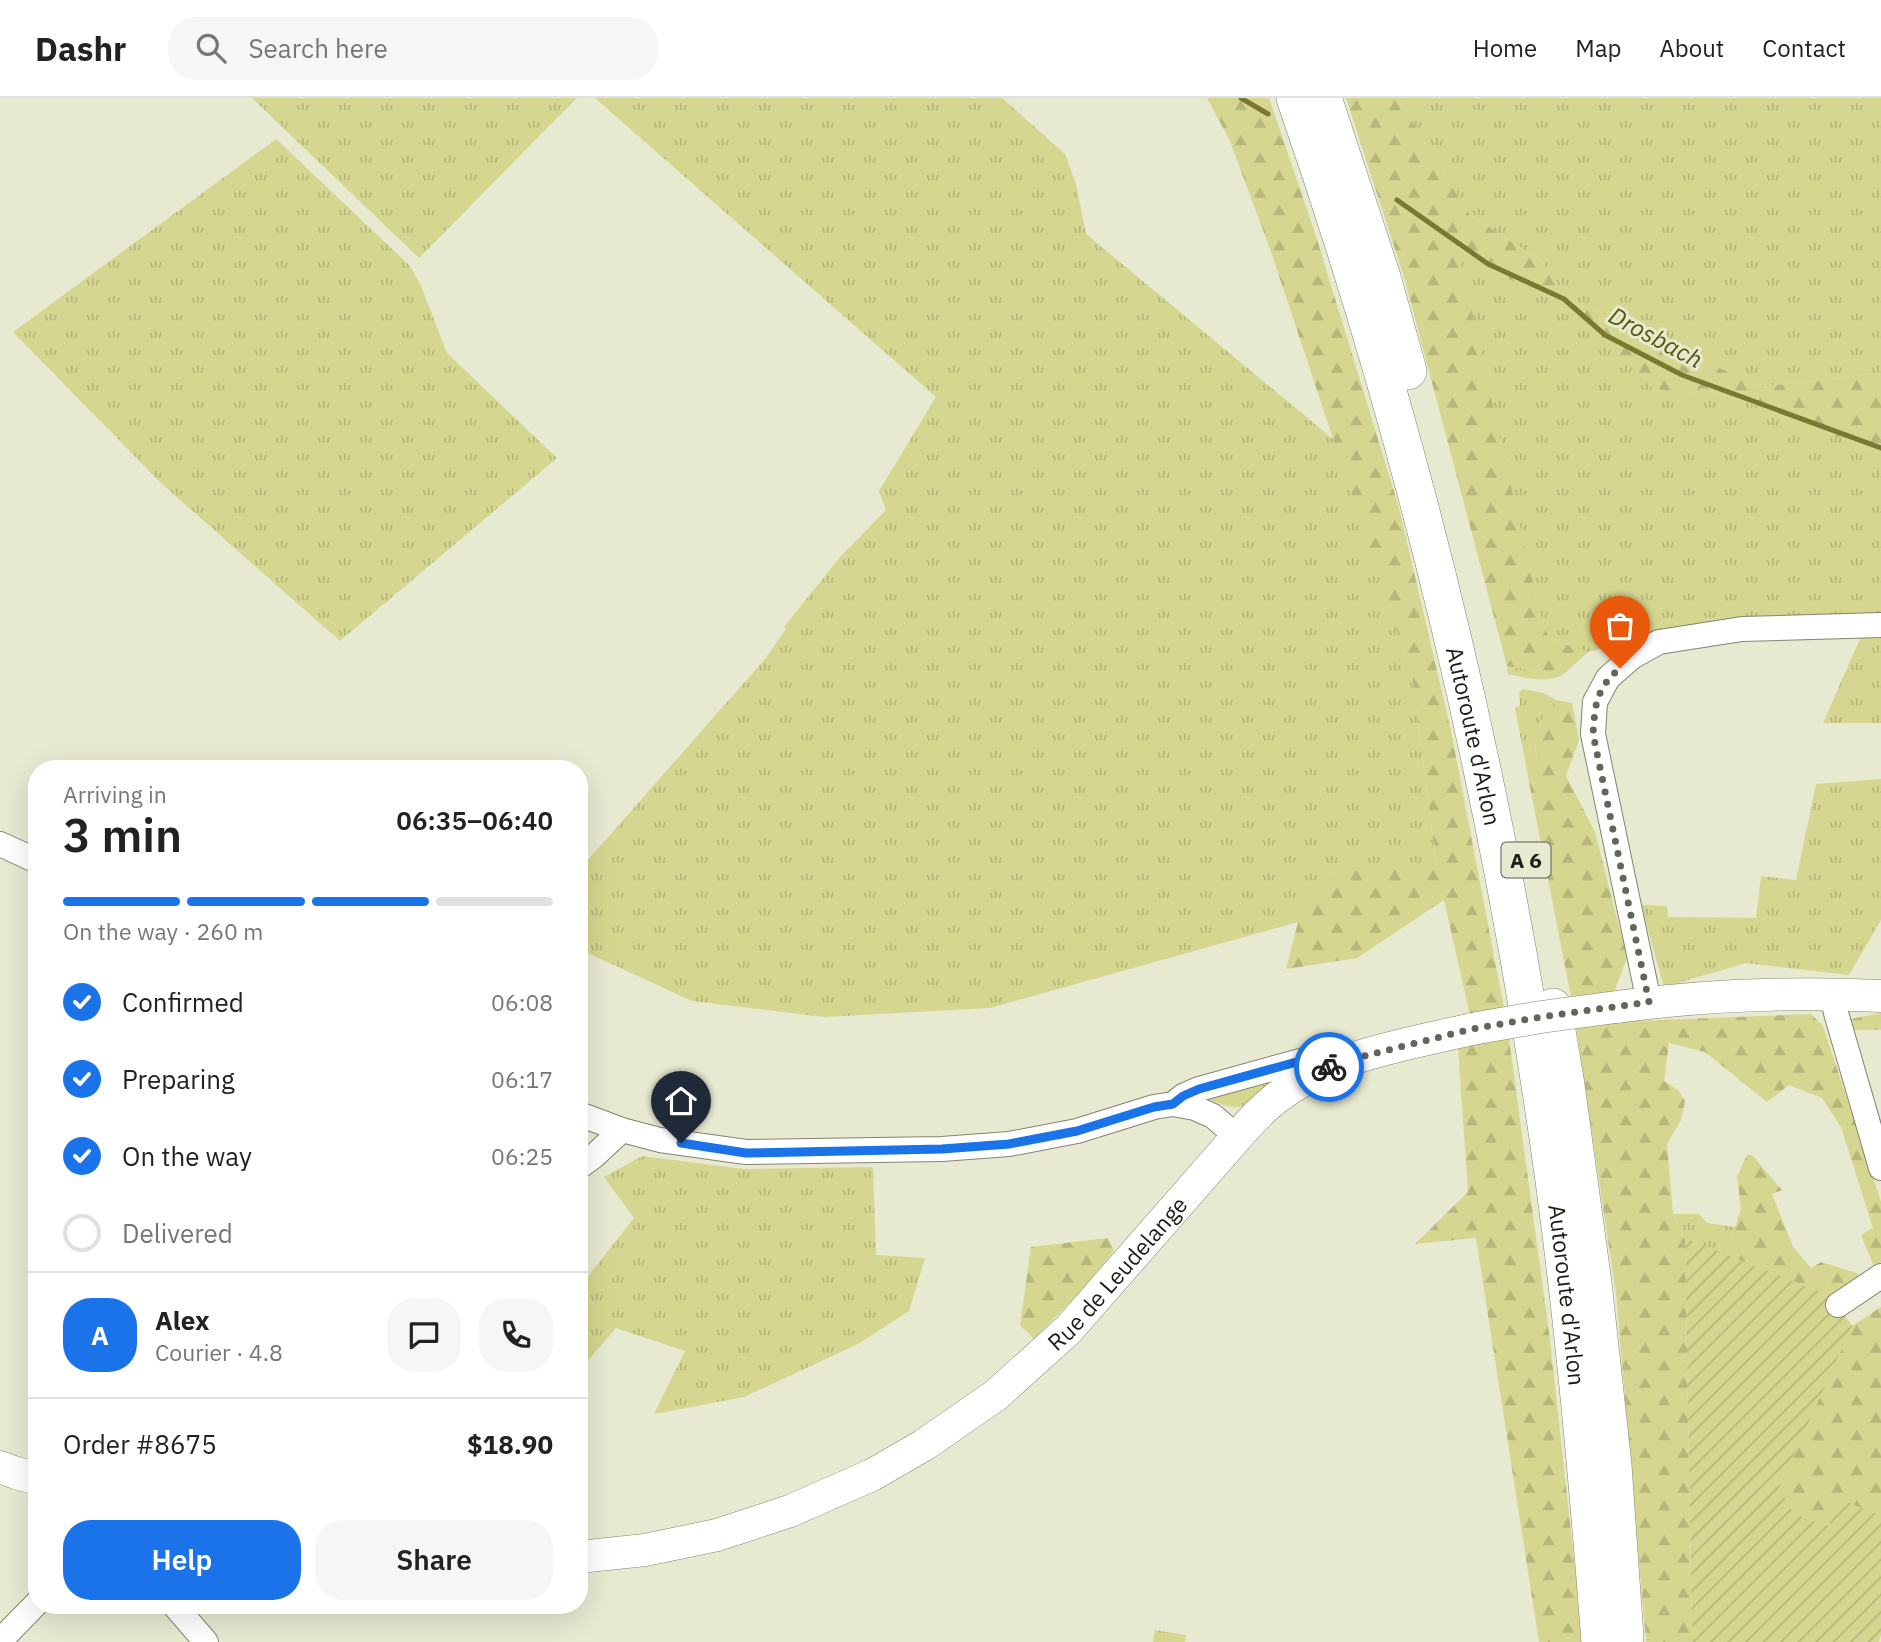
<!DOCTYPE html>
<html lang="en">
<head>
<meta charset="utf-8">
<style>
	:root { --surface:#fff; --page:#f6f6f6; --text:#222; --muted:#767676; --line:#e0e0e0; --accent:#1a73e8 }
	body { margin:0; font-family:"IBM Plex Sans",sans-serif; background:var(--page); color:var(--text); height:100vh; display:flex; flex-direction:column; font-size:26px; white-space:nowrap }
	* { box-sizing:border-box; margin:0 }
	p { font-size:23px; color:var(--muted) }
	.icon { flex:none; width:38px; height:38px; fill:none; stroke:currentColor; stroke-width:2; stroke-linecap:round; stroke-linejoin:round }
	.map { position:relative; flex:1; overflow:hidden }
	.drawer { position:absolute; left:28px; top:662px; width:560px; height:854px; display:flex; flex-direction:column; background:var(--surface); border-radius:28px; box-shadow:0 7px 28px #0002 }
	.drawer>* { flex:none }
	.pin { position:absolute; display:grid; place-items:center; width:60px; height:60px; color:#fff; margin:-72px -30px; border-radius:50% 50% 50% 0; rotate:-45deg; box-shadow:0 0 7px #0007 }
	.pin .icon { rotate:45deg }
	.courier { position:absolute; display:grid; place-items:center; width:70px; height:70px; margin:-35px; border:5px solid #1a73e8; border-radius:50%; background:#fff; color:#222; box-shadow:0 2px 9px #0007 }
	.summary em { font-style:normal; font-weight:600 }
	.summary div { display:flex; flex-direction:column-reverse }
	.summary { display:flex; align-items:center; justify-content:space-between; height:119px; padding:0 35px }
	h1 { font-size:46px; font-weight:600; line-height:52px }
	.bar { display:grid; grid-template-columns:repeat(4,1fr); gap:10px 7px; align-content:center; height:84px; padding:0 35px }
	.bar i { height:9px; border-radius:5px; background:var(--line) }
	.bar .current { background:var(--accent) }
	.bar p { grid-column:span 4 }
	.line { display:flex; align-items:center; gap:18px; padding:0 35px; border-top:2px solid var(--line) }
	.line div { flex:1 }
	.round { display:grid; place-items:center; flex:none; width:74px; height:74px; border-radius:28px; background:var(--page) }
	ol { padding:0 35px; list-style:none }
	li { display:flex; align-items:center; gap:21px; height:77px }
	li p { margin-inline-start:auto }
	li .icon { padding:7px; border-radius:50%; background:var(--accent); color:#fff; stroke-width:4 }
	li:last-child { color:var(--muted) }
	li i { width:38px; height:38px; border:4px solid var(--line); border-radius:50% }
	.button { display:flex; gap:14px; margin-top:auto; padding:14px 35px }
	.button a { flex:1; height:80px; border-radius:28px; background:var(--accent); color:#fff; font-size:28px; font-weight:600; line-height:80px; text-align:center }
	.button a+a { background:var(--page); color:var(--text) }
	header { display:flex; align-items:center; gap:42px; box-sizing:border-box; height:98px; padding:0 35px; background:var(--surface); border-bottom:2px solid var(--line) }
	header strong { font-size:33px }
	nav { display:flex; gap:38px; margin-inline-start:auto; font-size:24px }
	.search { width:490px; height:63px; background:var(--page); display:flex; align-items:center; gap:18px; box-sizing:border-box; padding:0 24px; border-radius:28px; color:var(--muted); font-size:26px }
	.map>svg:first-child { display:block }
	.grass { fill:url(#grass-tufts) }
	.forest { fill:url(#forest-firs) }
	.garden { fill:url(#garden-furrows) }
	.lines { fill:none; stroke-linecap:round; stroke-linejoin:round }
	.stream { stroke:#797932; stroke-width:5 }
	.minor-casing { stroke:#83846e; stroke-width:26 }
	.major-casing { stroke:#83846e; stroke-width:33 }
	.highway-casing { stroke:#83846e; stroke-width:38 }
	.minor { stroke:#fff; stroke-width:24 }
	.major { stroke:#fff; stroke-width:32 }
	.highway { stroke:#fff; stroke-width:37 }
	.major-bridge-casing { stroke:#83846e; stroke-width:33; stroke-linecap:butt }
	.major-bridge { stroke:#fff; stroke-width:32 }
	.done { stroke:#646457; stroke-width:7; stroke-dasharray:0 12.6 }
	.route { stroke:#1a73e8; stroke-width:9 }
	.labels { text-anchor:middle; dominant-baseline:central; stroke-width:6; stroke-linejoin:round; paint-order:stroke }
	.shield { fill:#e8e9d1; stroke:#5a5a4d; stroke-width:2 }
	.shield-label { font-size:21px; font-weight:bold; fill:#1d1d15 }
	.street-label { font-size:23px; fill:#1d1d15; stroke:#e8e9d1 }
	.water-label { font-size:24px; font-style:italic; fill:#55550a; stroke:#e8e9d1 }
</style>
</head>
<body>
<header>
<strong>Dashr</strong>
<div class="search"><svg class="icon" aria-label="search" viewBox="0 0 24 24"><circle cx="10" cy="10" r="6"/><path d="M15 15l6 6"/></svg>Search here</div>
<nav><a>Home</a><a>Map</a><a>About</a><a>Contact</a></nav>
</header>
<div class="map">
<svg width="1881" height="1544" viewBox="0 0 1881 1544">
	<defs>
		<pattern id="grass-tufts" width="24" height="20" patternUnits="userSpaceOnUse" patternTransform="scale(1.75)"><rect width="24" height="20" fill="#d5d68f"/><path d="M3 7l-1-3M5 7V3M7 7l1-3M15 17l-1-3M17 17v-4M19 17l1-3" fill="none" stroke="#b6b77a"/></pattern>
		<pattern id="forest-firs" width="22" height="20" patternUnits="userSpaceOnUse" patternTransform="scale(1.75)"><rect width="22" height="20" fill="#d5d68f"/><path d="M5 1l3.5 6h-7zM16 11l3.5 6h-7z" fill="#b6b77a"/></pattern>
		<pattern id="garden-furrows" width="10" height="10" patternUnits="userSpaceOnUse" patternTransform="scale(1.75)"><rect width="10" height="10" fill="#d5d68f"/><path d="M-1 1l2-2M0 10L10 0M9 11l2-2" fill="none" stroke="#b6b77a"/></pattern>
	</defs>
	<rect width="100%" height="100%" fill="#e8e9d1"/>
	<path class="grass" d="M252 0H577L419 160Z
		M595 0H1002L1065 56 1076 86 1086 136 1334 342 1412 578 1436 765 1328 776 1298 824 990 910 825 919 692 903 579 851V772L765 561 786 531 784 529 840 459 886 412 879 393 936 299Z
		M1398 0H1881V275L1760 289 1602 215 1564 202 1542 163 1470 117Z
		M276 41 410 168 421 188 447 255 557 360 340 543 162 386 13 234Z
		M1456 148 1531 195 1564 202 1686 298 1703 290 1770 312 1881 356V519L1643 541 1588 554 1549 541 1539 512Z
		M1881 533V625H1823L1863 534Z
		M1507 568 1563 577C1546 585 1526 580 1508 576Z
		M1523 591 1543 595 1556 602 1533 634 1538 669 1529 684 1515 610 1520 607 1519 594Z
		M1881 681V822L1849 877 1746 865 1664 889 1641 807 1667 808 1668 819 1756 820 1761 778 1796 782 1816 686Z
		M1271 982 1272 984 1244 1008C1230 1012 1217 1004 1204 999Z
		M642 1058 744 1071 873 1069 876 1157 925 1160 909 1213 858 1246 744 1299 654 1316 685 1253 616 1230 579 1273V1190L634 1120 604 1079Z
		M1673 1116H1699L1707 1125 1735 1129 1726 1157 1685 1140Z
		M1155 1532 1186 1537 1185 1544H1153Z"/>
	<path class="forest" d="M1207 0H1269L1316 138 1399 410 1451 633 1507 926 1550 1242 1583 1544H1539L1476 1140 1415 1146 1468 1094 1458 949 1470 917 1444 802 1357 860 1286 871 1298 824 1327 776 1436 764 1412 578 1270 151 1230 43Z
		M1346 0H1398L1470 117 1542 163 1564 202 1602 215 1760 289 1881 275V356L1770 312 1703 290 1686 298 1651 289 1564 202 1531 195 1457 148 1539 512 1549 541 1588 554 1563 577 1507 568 1404 179Z
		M1556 602 1572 605 1579 642 1566 678 1595 734 1627 860 1614 894 1618 921 1637 923 1811 916 1823 928 1881 1104V1164L1874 1169 1861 1137 1873 1130 1841 1029 1822 1000 1789 987 1767 1004 1705 954 1669 945 1664 983 1678 992 1685 1003 1681 1022 1667 1046 1673 1116 1685 1140 1692 1544H1646L1616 1196 1574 914 1529 684 1538 668 1533 634Z
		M1881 915V932H1853L1851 921Z
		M1747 1057H1752L1782 1092 1772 1096 1793 1149 1811 1170 1821 1164 1857 1175 1859 1178 1833 1199 1726 1157 1741 1111 1737 1079Z
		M1108 1140 1114 1153 1082 1192 1034 1241 1020 1227 1031 1149Z
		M1881 1209V1417L1841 1403 1829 1428 1794 1416 1778 1390 1852 1228Z"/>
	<path class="garden" d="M1685 1140 1833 1199 1852 1228 1779 1390 1794 1416 1829 1428 1841 1402 1881 1417V1537L1879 1544H1692Z"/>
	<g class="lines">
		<path class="stream" d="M1241 0 1268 16
			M1397 102 1488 166 1564 201 1605 237 1682 277 1881 350"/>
		<defs>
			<path id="minor" d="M0 746 37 763
				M1832 897 1836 915 1881 1070
				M1649 904 1593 636 1595 604 1608 580 1632 559 1659 544 1742 531 1881 527
				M1173 1006 1183 998 1199 991 1300 963 1314 964 1324 971
				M579 1016 622 1032 660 1042 746 1054 942 1051 1009 1046 1077 1033 1154 1009 1173 1006 1195 1010 1213 1018 1237 1039
				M579 1069 594 1058 622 1032
				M1838 1207 1881 1178
				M174 1507 206 1544
				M0 1543 37 1505"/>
			<g id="major">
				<path d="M1616 909C1704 897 1793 894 1881 898"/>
				<path d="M0 1369 16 1375 37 1381"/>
				<path id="s1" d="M579 1459 645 1452 717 1437 790 1413 872 1377 924 1347 996 1297 1068 1232 1237 1039C1249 1025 1261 1012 1275 1001 1331 957 1405 947 1472 931"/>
			</g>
			<g id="highway">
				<path id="s2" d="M1295 0C1408 324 1490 660 1542 1000 1570 1180 1586 1362 1600 1544"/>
				<path d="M1323 0 1382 179 1408 273"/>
				<path d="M1553 909 1566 987 1593 1185 1613 1367 1625 1539"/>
			</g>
		</defs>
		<use href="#minor" class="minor-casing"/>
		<use href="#major" class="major-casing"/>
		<use href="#highway" class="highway-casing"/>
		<use href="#minor" class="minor"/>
		<use href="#major" class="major"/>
		<use href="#highway" class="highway"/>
		<defs>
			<path id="major-bridge" d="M1472 931 1541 919 1616 909"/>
		</defs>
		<use href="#major-bridge" class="major-bridge-casing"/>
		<use href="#major-bridge" class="major-bridge"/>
	</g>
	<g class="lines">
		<path class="done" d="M1329 969 1348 962 1472 931 1541 919 1649 904 1593 636C1595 606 1596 591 1620 570"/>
		<path class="route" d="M681 1045 746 1055 942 1051 1009 1046 1077 1033 1154 1009 1173 1006 1183 998 1199 991 1300 963 1314 964 1324 971 1329 969"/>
	</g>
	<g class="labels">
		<rect class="shield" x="1501.5" y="744.5" width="49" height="35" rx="5"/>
		<g class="shield-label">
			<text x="1526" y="762">A 6</text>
		</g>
		<g class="street-label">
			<text stroke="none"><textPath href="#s2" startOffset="663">Autoroute d'Arlon</textPath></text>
			<text stroke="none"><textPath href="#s1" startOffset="626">Rue de Leudelange</textPath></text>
			<text stroke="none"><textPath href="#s2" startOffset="1230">Autoroute d'Arlon</textPath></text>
		</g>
		<g class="water-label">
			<text transform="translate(1656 239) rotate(28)">Drosbach</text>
		</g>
	</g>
</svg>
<div class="pin" style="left:1620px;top:570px;background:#ea580c"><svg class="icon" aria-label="bag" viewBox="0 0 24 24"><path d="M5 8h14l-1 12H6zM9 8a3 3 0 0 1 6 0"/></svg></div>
<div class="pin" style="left:681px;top:1045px;background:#1f2937"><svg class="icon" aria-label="home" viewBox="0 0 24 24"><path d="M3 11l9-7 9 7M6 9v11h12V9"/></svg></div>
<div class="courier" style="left:1329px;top:969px"><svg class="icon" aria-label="bike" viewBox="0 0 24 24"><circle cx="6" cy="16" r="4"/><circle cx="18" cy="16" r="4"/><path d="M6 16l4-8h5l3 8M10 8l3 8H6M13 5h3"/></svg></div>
<section class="drawer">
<div class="summary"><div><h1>3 min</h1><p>Arriving in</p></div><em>06:35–06:40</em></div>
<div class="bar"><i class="current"></i><i class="current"></i><i class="current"></i><i></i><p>On the way · 260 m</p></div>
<ol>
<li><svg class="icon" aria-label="check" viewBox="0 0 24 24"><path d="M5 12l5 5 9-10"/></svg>Confirmed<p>06:08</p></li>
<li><svg class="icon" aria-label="check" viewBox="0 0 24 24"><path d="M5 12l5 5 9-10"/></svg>Preparing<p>06:17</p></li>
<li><svg class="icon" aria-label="check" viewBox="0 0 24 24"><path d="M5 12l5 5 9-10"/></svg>On the way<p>06:25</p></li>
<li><i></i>Delivered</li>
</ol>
<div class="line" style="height:126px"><b class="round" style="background:var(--accent);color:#fff">A</b><div><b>Alex</b><p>Courier · 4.8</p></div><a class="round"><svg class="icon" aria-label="chat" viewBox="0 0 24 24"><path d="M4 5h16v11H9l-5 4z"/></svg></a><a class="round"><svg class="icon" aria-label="phone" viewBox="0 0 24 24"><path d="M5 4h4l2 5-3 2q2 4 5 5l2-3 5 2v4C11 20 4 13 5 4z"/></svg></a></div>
<div class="line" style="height:91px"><div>Order #8675</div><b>$18.90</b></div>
<div class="button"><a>Help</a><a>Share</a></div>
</section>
</div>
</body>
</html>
